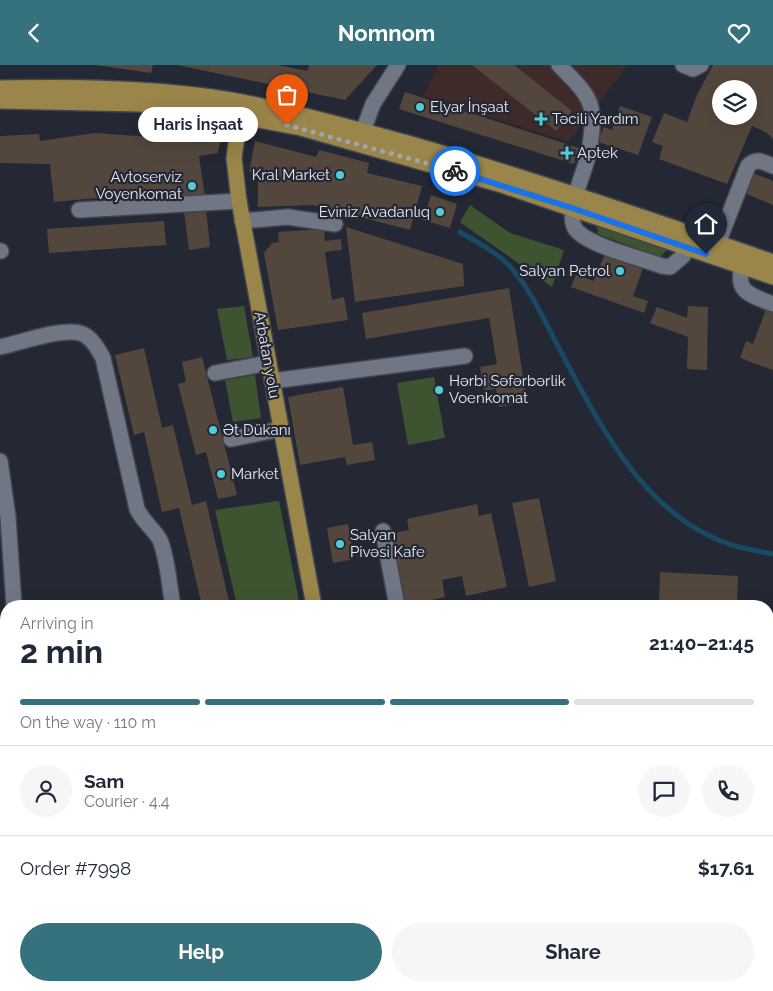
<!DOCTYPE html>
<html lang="en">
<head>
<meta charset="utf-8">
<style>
	:root { --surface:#fff; --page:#f6f6f7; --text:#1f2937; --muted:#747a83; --line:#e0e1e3; --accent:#36727e }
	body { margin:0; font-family:Raleway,sans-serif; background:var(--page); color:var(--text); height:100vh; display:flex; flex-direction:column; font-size:19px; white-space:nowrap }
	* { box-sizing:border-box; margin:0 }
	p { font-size:16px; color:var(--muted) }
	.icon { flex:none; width:28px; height:28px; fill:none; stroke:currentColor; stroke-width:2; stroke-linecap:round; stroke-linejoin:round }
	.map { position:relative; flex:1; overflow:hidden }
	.side { position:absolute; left:0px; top:535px; width:774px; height:391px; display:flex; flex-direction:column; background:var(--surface); border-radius:20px 20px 0 0; box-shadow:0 5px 20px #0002 }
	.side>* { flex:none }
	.fabs { position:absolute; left:712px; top:15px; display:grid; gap:10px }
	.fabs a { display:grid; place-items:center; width:45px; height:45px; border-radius:50%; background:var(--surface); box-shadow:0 5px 20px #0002; font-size:25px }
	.pin { position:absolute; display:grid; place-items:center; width:42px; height:42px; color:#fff; margin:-51px -21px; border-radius:50% 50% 50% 0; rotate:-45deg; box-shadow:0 0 5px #0007 }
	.pin .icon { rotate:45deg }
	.courier { position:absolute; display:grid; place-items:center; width:50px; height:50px; margin:-25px; border:4px solid #1a73e8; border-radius:50%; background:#fff; color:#222; box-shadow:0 1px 6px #0007 }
	.bubble { position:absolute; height:35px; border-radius:18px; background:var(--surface); box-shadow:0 5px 20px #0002; font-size:16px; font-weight:700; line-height:35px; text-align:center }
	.overview em { font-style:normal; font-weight:700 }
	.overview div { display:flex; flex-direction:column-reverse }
	.overview { display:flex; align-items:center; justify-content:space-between; height:85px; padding:0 20px }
	h1 { font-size:32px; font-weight:700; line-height:38px }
	.bar { display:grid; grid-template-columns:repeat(4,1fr); gap:8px 5px; align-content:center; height:60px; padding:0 20px }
	.bar i { height:6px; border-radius:4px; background:var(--line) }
	.bar .active { background:var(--accent) }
	.bar p { grid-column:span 4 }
	.line { display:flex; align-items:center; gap:12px; padding:0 20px; border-top:1px solid var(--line) }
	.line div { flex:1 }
	.round { display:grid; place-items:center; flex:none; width:52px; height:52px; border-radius:26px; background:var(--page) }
	.cta { display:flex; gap:10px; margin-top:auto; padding:10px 20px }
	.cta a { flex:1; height:58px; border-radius:30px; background:var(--accent); color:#fff; font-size:20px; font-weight:700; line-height:58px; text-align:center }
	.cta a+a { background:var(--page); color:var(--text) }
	header { display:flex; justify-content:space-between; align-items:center; height:65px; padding:0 20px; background:var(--accent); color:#fff; font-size:22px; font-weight:700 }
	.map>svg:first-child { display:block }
	.medical { fill:#3e2a29 }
	.green { fill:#3e5430 }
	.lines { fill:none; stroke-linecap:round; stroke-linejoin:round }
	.stream { stroke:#1a4963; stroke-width:5 }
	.building { fill:#53473d; fill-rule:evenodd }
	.minor-casing { stroke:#41454f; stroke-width:18 }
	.major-casing { stroke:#41454f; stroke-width:18 }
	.path { stroke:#767983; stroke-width:3; stroke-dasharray:1 4; stroke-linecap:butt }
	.minor { stroke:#717685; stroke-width:15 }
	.major { stroke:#9a854a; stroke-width:15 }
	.done { stroke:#a1a5ae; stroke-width:5; stroke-dasharray:0 9 }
	.route { stroke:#1a73e8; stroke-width:6 }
	.poi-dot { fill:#52ccd5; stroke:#242834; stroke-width:2 }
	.labels { text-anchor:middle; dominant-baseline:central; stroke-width:4.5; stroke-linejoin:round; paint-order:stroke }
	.poi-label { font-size:15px; fill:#e5e8f0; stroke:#242834; text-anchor:start }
	.street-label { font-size:15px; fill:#e5e8f0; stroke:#242834 }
</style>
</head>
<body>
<header><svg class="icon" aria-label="back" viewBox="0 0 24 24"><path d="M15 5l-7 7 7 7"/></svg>Nomnom<svg class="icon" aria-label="heart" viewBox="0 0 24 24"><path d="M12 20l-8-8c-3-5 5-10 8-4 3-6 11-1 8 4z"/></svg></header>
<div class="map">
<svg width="773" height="926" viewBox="0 0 773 926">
	<rect width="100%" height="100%" fill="#242834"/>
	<path class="medical" d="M438 0H628L569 77 423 31Z"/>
	<path class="green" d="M470 140 510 168 564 185 552 222 460 157Z
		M596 157 668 184 660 192 598 169Z
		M244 241 253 292 227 295 217 244Z
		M255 310 261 353 233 357 225 315Z
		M434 312 445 373 408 380 397 318Z
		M279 436 300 541H237L215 445Z"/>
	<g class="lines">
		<path class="stream" d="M460 167C478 178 499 188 513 205 532 227 545 257 559 283 599 358 642 449 729 479 743 484 758 486 773 489"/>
	</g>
	<path class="building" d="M95 0H153L151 8Z
		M177 0H278L307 6 309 0H377L345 35Z
		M472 0H514L572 46 556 66Z
		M713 0H773V74L767 68 752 61 727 119 659 94 663 81 652 77 664 48 687 57 697 30ZM721 24H749V51H721Z
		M405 27 579 83 574 99 399 44Z
		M620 41 652 52 638 90 598 77 604 62 612 65Z
		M95 68 220 77 218 88 199 91 205 132 170 136V126L54 137 50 99 0 98V71L39 69 40 76Z
		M255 76 316 92 319 85 369 98 367 108 422 121 410 165 313 140 258 142V108L249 107Z
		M753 108 773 116V140L745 128Z
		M431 130 457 139 450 163 423 155Z
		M206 144 210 182 189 185 184 147Z
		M164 156 166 180 49 188 47 164Z
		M346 162 463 199 464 221 355 237Z
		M324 164 325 176 341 174 342 185 325 187 332 235 344 232 348 255 278 265 264 188 272 178 279 177 278 167Z
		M606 186 644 200 633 231 648 236 644 248 571 222 576 210 594 216Z
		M509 223 527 337 499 342 496 324 484 326 480 302 497 299 489 253 366 274 362 248Z
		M688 241 708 242 707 305 687 304 688 272 650 258 657 242 687 253Z
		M766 244 773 247V305L740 293 746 276 753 279Z
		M144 283 162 363 173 360 192 440 206 436 230 541H202L179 443 162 447 144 367 134 370 115 290Z
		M202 292 237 430 218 434 206 387 196 390 178 319 186 317 182 297Z
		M343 322 353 380 372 377 375 395 347 400 345 392 300 400 288 332Z
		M539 433 556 516 529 522 512 438Z
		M477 439 479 451 491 448 507 522 466 531 462 511 442 515 445 532 406 541 391 469 409 465 407 454Z
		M348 459 354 494 333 498 327 463Z
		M660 507 738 511 737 541H659Z
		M262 920H295L297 926H264Z
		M323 920H344L345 926H324Z"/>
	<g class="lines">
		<defs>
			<path id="minor" d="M559 0C569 11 585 24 590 39 595 54 591 76 588 91 584 110 562 153 578 167 594 182 640 193 662 201L670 202 683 191 691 171
				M683 0 693 4 701 0
				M363 66 373 39 398 0
				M79 145 239 136
				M242 156 288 152 335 159
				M718 178 748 101C756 92 763 97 773 101
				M0 186H1
				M746 189C734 224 741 227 773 239
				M0 282C20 278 60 263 80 268 91 271 98 284 103 293L137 444C143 457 155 465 160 475 168 495 169 520 173 541
				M215 308 268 298
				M272 316 465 291
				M231 374 281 364
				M0 396 8 452 14 541
				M383 466 397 541
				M768 808 773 807
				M103 920 104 926
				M247 920 248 926"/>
			<path id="major" d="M0 23C71 22 142 22 212 32 280 42 345 61 411 79 533 114 653 155 773 197
				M0 36 140 39 211 46 301 63 502 120 773 212
				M241 43 234 93 239 136 314 541
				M385 920 387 926"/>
		</defs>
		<use href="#minor" class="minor-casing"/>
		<use href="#major" class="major-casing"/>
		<path class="path" d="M304 920 306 926"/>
		<use href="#minor" class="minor"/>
		<use href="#major" class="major"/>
	</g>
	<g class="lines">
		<path class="done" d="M287 60 455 106"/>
		<path class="route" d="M455 106 572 143 706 189"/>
	</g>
	<g class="poi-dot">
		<circle cx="420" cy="42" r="5"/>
		<path d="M538.5 46.5h5v5h5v5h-5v5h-5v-5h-5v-5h5z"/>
		<path d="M564.5 80.5h5v5h5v5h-5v5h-5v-5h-5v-5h5z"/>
		<circle cx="340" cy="110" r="5"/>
		<circle cx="192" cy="121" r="5"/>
		<circle cx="440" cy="147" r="5"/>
		<circle cx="620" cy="206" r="5"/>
		<circle cx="439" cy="325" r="5"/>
		<circle cx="213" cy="365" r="5"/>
		<circle cx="221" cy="409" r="5"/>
		<circle cx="340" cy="479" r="5"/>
	</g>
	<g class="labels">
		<g class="poi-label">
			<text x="430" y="42">Elyar İnşaat</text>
			<text x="552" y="54">Təcili Yardım</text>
			<text x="577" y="88">Aptek</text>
			<text x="330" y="110" text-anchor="end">Kral Market</text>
			<text x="182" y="112" text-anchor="end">Avtoserviz<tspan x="182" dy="17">Voyenkomat</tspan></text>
			<text x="430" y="147" text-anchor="end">Eviniz Avadanlıq</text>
			<text x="610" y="206" text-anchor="end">Salyan Petrol</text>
			<text x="449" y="316">Hərbi Səfərbərlik<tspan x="449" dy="17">Voenkomat</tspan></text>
			<text x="223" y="365">Ət Dükanı</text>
			<text x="231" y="409">Market</text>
			<text x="350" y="470">Salyan<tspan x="350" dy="17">Pivəsi Kafe</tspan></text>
		</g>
		<g class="street-label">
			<text transform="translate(267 290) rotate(80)">Arbatan yolu</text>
		</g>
	</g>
</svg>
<div class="fabs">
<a><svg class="icon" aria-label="layers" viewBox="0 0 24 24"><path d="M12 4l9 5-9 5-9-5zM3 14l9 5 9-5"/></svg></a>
</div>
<div class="pin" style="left:287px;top:60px;background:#ea580c"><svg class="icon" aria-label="bag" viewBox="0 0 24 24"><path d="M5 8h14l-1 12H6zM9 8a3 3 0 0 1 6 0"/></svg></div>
<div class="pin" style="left:706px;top:189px;background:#1f2937"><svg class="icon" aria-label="home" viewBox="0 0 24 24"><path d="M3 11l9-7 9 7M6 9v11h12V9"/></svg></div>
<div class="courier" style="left:455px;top:106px"><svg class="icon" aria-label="bike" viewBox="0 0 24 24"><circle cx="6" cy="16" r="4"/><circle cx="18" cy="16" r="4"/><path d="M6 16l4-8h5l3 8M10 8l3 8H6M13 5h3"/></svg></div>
<div class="bubble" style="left:138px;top:42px;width:120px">Haris İnşaat</div>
<section class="side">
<div class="overview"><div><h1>2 min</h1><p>Arriving in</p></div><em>21:40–21:45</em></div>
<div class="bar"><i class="active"></i><i class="active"></i><i class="active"></i><i></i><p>On the way · 110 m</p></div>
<div class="line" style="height:90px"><a class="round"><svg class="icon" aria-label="person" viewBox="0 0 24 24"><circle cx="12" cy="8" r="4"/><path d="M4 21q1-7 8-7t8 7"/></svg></a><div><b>Sam</b><p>Courier · 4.4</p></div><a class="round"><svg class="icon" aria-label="chat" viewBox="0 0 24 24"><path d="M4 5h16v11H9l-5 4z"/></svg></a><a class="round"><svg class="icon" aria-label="phone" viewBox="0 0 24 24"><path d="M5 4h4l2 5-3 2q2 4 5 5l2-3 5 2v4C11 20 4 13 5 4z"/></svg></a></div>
<div class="line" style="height:65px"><div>Order #7998</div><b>$17.61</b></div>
<div class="cta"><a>Help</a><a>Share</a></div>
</section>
</div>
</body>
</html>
